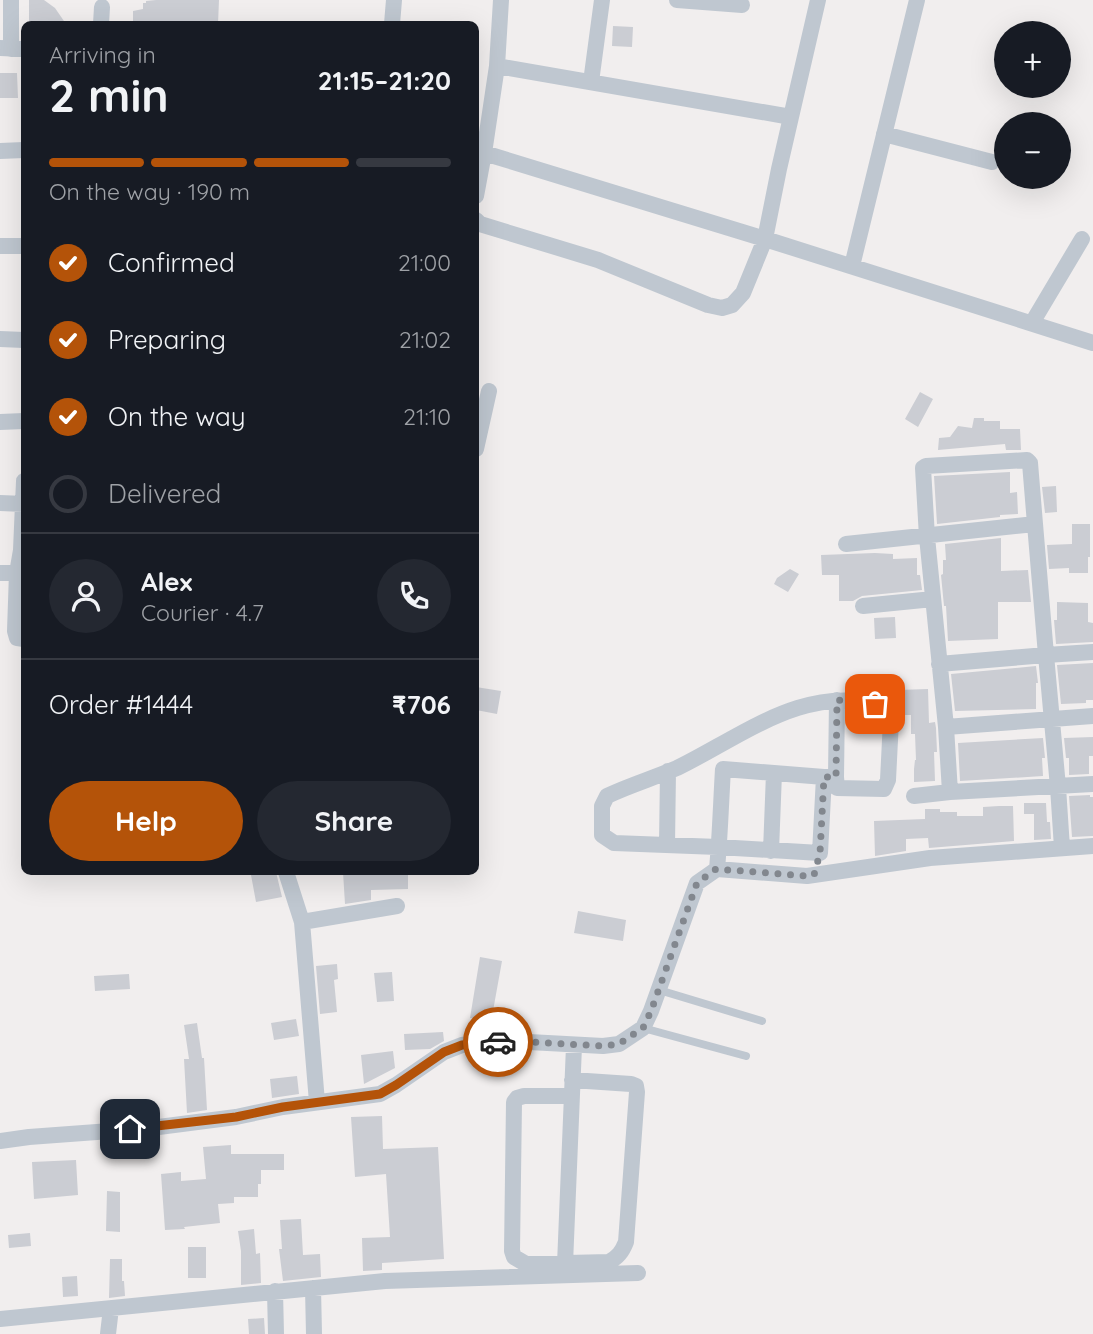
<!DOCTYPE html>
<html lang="en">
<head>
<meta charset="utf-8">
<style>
	:root { --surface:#171b24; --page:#242831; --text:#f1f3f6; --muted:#9ea1a6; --line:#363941; --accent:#b45309 }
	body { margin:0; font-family:Quicksand,sans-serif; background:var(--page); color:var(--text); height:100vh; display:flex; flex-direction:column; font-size:26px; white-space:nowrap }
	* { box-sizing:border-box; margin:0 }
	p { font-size:23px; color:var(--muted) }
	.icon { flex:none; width:38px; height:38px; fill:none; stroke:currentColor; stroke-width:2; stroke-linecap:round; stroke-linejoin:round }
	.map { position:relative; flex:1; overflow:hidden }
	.sheet { position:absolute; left:21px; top:21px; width:458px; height:854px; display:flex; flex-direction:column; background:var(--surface); border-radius:10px; box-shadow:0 7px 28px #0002 }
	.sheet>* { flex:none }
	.fabs { position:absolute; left:994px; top:21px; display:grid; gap:14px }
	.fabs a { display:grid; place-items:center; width:77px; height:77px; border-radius:50%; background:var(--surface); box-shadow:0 7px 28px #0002; font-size:35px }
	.pin { position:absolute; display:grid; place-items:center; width:60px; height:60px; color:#fff; margin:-30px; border-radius:14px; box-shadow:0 4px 10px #0006 }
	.courier { position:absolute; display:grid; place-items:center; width:70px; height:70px; margin:-35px; border:5px solid #b45309; border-radius:50%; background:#fff; color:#222; box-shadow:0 2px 9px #0007 }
	.headline em { font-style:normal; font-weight:800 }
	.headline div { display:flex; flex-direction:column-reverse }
	.headline { display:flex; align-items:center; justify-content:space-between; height:119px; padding:0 28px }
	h1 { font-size:46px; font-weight:800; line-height:52px }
	.bar { display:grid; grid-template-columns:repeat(4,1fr); gap:10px 7px; align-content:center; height:84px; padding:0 28px }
	.bar i { height:9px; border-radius:5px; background:var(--line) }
	.bar .active { background:var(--accent) }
	.bar p { grid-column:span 4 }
	.line { display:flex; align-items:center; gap:18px; padding:0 28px; border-top:2px solid var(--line) }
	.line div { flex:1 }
	.round { display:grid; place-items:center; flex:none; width:74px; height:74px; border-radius:37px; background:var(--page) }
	ol { padding:0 28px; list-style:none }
	li { display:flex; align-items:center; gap:21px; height:77px }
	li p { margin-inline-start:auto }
	li .icon { padding:7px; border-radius:50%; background:var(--accent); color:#fff; stroke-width:4 }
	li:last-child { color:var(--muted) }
	li i { width:38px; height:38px; border:4px solid var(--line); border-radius:50% }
	.button { display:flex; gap:14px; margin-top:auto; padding:14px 28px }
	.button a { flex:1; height:80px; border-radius:42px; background:var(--accent); color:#fff; font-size:28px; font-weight:800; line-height:80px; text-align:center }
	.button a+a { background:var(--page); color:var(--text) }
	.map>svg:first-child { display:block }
	.building { fill:#cbcdd3 }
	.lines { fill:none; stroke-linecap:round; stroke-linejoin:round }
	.service { stroke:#bfc7d0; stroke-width:8 }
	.minor { stroke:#bfc7d0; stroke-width:16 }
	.done { stroke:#82878e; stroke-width:7; stroke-dasharray:0 12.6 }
	.route { stroke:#b45309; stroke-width:9 }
</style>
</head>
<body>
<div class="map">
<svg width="1093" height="1334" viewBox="0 0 1093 1334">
	<rect width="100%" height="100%" fill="#f1eeee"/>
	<path class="building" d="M29 0H44L55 8 66 24H29Z
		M156 0H219L218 24H133V11L143 9V3H146V1Z
		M613 26 633 27 632 47 612 46Z
		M0 73H17L18 98H0Z
		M920 392 933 399 918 427 905 419Z
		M974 418H984V421H1000V429H1020L1021 450H1006L1005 444 938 450 939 438 950 437 958 426 972 428Z
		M1010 472V493L1017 492 1018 514 1000 515V517L937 524 934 476Z
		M1056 486 1057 512 1045 513 1042 487Z
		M1072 524H1090V557H1088V573H1069V568L1049 569 1047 545 1072 544Z
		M1001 538V571L1028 570 1031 602H998V639L948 641 946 606H944L941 575 943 574V560H946L945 544Z
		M875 553 893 554V559L917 558V575H920L922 590 862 596 853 601H839V575H822L821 555Z
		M790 569 799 574 788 592 774 584 777 578Z
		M1057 602 1088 603V622L1093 623V642L1056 644 1054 620H1057Z
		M895 617 896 638 875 639 874 618Z
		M1093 663V700H1086V703L1061 704 1057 665Z
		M1036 666 1038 683H1036V709L955 711 951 674Z
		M476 687 501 691 497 714 476 710Z
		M928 689 929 723 935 722 936 728 937 752H934L935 781 914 782V769L915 760H916L915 734H911V715H900L898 711V690Z
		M1093 737V756H1089V774L1069 775V758H1066L1064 738Z
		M1043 738 1045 758H1042L1043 776 960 781 958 743Z
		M1090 795V797H1093V836L1072 837 1069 796Z
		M1024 803H1046L1047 822H1050L1051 839 1034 840V814H1024Z
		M999 806H1013L1014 841 929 848 928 838 906 839V851L875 856 874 821 925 819V809H940V812H957V816H983V807Z
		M268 872H276L282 897 256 902 251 875Z
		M343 872H408V889L371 890V900L345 904Z
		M578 911 626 920 623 941 574 933Z
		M480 957 502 961 491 1022 470 1018Z
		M337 964 338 979 334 980 337 1012 320 1014 316 966Z
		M392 972 394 1001 377 1002 374 973Z
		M129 974 130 989 95 991 94 976Z
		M296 1019 299 1036 274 1040 271 1023Z
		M197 1023 202 1058H204L207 1110 187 1113 184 1059H189L184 1025Z
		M443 1032 444 1041 430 1049 405 1050 404 1034Z
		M393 1051 395 1068 364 1084 361 1055Z
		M297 1076 299 1094 272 1098 270 1079Z
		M382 1116 383 1149 438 1147 444 1259 382 1263V1270L363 1271 362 1238 390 1237 386 1174 355 1177 351 1117Z
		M231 1145V1154H284V1170H261V1184H258V1197H234V1203L218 1204 220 1223 184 1227 185 1229 165 1230 161 1174 181 1172V1181L206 1179 203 1147Z
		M76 1160 78 1195 34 1199 32 1162Z
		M107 1191 120 1192V1232L106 1231Z
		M301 1219 303 1255 320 1254 321 1277 283 1281 279 1249H282L280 1220Z
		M254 1229 256 1254 260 1253 261 1283 241 1285V1251L238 1231Z
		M30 1233 31 1246 9 1248 8 1235Z
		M188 1247H206V1278H188Z
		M110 1259H122V1281H124L125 1296 109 1298Z
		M77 1276 78 1296 63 1297 62 1277Z
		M264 1318 265 1334H249L248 1319Z"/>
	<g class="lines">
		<path class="service" d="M659 990 762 1021
			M643 1028 746 1056"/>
		<path class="minor" d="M11 0V49
			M677 0 742 5
			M101 24 102 7
			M392 24 394 0
			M0 48 24 49
			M497 66 791 117
			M591 82 602 0
			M884 134 992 162
			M0 151 24 150
			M484 153 765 239 1093 343
			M476 196 484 153 497 66 501 0
			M476 220 480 224 598 260 708 305 722 308 732 305 743 293 765 239 779 169 818 0
			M0 246H24
			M852 266 917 0
			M1032 323 1082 239
			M0 339 24 340
			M0 422 24 421
			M476 449 489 391
			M0 503 24 504
			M846 544 1035 524 1046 655 1093 652
			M0 573H17L21 550 24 481
			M24 574 17 573 15 631 17 638 24 639
			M863 606 933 599
			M939 664 1046 655 1058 787 1062 848
			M946 727 1093 716
			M836 777 837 700
			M950 792 946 727 927 537 923 468 926 466 1027 460 1030 463 1035 524
			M914 796 950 792 1093 784
			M667 845 668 771
			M771 851 774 773
			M717 869C720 836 721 802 723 769L824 777 820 853 718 847 614 843 602 835V806L607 796C630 785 654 778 677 768 741 737 808 681 884 707L891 720 888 780 884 789 837 788 836 777H824
			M286 872 302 922 317 1102
			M302 922 397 906
			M571 1096H524L517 1098 514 1102 512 1251 514 1257 526 1264 609 1262C618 1257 622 1252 626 1242L637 1092 636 1086 631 1084 572 1080
			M0 1141 29 1137 151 1128 236 1117 283 1107 380 1094 396 1085 444 1052 462 1045 481 1042H529L603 1046 619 1044 643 1028 651 1011 697 883 717 869 807 876 930 858 1093 846
			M565 1264 574 1046
			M313 1288 314 1334
			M275 1291 276 1334
			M0 1319 385 1281 638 1273
			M108 1334 111 1308"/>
	</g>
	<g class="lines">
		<path class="done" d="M498 1042H529L603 1046 619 1044 643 1028 651 1011 697 883 716 869 807 876 814 875 820 853 824 777H836L837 700 875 704"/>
		<path class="route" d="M130 1129 236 1117 283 1107 380 1094 396 1085 444 1052 462 1045 498 1042"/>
	</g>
</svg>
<div class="fabs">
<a>+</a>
<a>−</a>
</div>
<div class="pin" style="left:875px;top:704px;background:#ea580c"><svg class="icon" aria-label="bag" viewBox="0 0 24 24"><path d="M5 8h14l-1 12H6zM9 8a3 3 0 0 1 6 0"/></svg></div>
<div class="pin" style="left:130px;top:1129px;background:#1f2937"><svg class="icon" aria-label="home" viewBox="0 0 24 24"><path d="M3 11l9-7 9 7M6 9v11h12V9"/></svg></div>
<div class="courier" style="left:498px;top:1042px"><svg class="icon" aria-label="car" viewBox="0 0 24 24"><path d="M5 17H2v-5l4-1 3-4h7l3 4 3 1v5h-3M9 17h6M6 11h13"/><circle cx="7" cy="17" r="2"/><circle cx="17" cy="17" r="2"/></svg></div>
<section class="sheet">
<div class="headline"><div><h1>2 min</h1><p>Arriving in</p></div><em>21:15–21:20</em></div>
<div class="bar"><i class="active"></i><i class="active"></i><i class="active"></i><i></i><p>On the way · 190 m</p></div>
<ol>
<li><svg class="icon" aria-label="check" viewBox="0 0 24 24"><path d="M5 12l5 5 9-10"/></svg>Confirmed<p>21:00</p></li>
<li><svg class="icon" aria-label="check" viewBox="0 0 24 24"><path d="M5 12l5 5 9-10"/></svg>Preparing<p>21:02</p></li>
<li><svg class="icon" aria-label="check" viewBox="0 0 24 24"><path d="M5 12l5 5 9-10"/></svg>On the way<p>21:10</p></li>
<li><i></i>Delivered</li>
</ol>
<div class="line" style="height:126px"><a class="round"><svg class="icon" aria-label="person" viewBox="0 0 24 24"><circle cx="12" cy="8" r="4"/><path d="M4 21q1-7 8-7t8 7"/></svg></a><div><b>Alex</b><p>Courier · 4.7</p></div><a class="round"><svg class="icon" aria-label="phone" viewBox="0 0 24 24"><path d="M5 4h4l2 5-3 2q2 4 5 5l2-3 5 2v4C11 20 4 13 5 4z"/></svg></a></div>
<div class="line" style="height:91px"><div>Order #1444</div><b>₹706</b></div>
<div class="button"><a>Help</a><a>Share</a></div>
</section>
</div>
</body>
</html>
